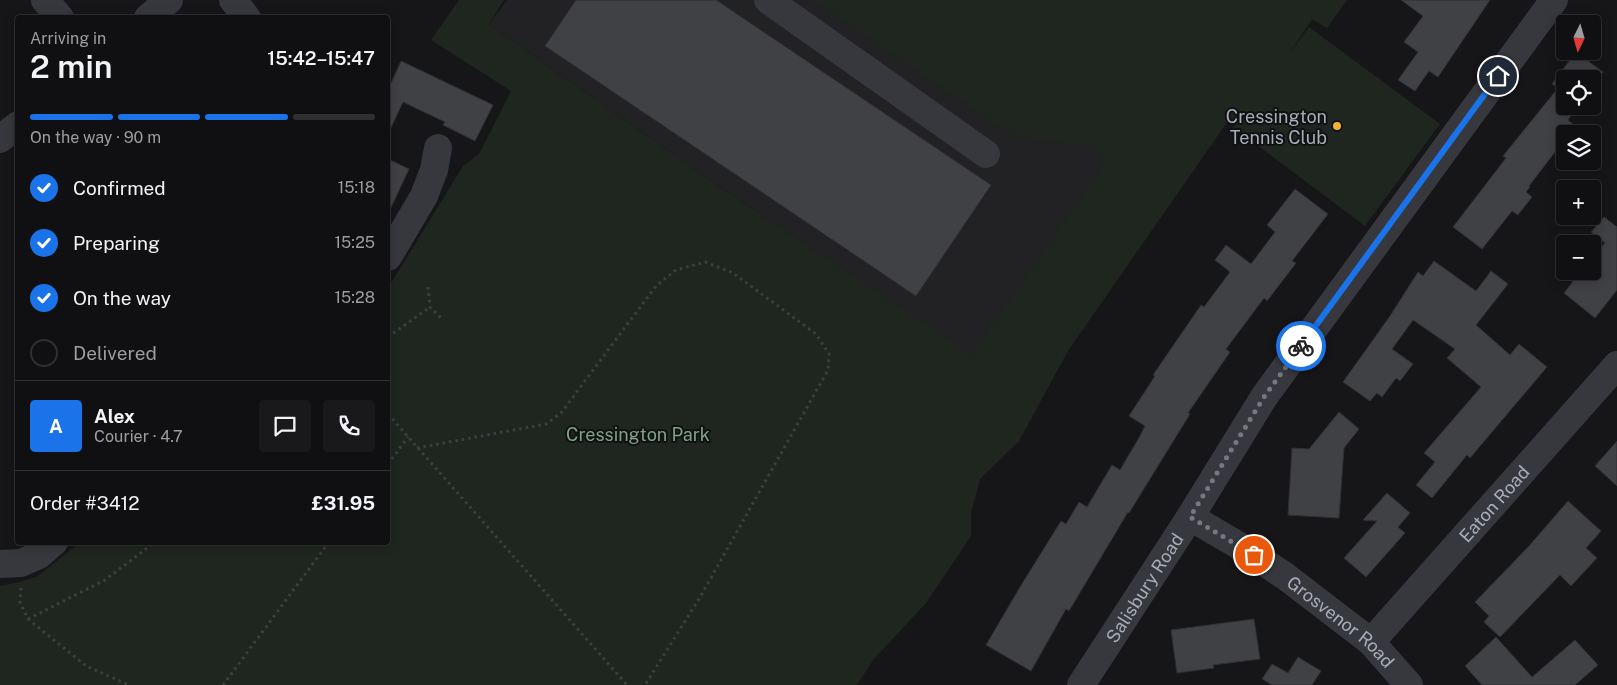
<!DOCTYPE html>
<html lang="en">
<head>
<meta charset="utf-8">
<style>
	:root { --surface:#101012; --page:#19191b; --text:#f1f3f6; --muted:#9c9d9f; --line:#303032; --accent:#1a73e8 }
	body { margin:0; font-family:"Public Sans",sans-serif; background:var(--page); color:var(--text); height:100vh; display:flex; flex-direction:column; font-size:19px; white-space:nowrap }
	* { box-sizing:border-box; margin:0 }
	p { font-size:16px; color:var(--muted) }
	.icon { flex:none; width:28px; height:28px; fill:none; stroke:currentColor; stroke-width:2; stroke-linecap:round; stroke-linejoin:round }
	.map { position:relative; flex:1; overflow:hidden }
	.drawer { position:absolute; left:15px; top:15px; width:375px; height:530px; display:flex; flex-direction:column; background:var(--surface); border-radius:5px; box-shadow:0 2px 12px #0003,0 0 0 1px var(--line) }
	.drawer>* { flex:none }
	.needle { width:32px; rotate:185deg }
	.buttons { position:absolute; left:1556px; top:15px; display:grid; gap:10px }
	.buttons a { display:grid; place-items:center; width:45px; height:45px; border-radius:5px; background:var(--surface); box-shadow:0 2px 12px #0003,0 0 0 1px var(--line); font-size:25px }
	.pin { position:absolute; display:grid; place-items:center; width:42px; height:42px; color:#fff; margin:-21px; border:2px solid #fff; border-radius:50%; box-shadow:0 1px 5px #0007 }
	.courier { position:absolute; display:grid; place-items:center; width:50px; height:50px; margin:-25px; border:4px solid #1a73e8; border-radius:50%; background:#fff; color:#222; box-shadow:0 1px 6px #0007 }
	.head em { font-style:normal; font-weight:600 }
	.head div { display:flex; flex-direction:column-reverse }
	.head { display:flex; align-items:center; justify-content:space-between; height:85px; padding:0 15px }
	h1 { font-size:32px; font-weight:600; line-height:38px }
	.bar { display:grid; grid-template-columns:repeat(4,1fr); gap:8px 5px; align-content:center; height:60px; padding:0 15px }
	.bar i { height:6px; border-radius:4px; background:var(--line) }
	.bar .selected { background:var(--accent) }
	.bar p { grid-column:span 4 }
	.line { display:flex; align-items:center; gap:12px; padding:0 15px; border-top:1px solid var(--line) }
	.line div { flex:1 }
	.round { display:grid; place-items:center; flex:none; width:52px; height:52px; border-radius:5px; background:var(--page) }
	ol { padding:0 15px; list-style:none }
	li { display:flex; align-items:center; gap:15px; height:55px }
	li p { margin-inline-start:auto }
	li .icon { padding:5px; border-radius:50%; background:var(--accent); color:#fff; stroke-width:4 }
	li:last-child { color:var(--muted) }
	li i { width:28px; height:28px; border:2px solid var(--line); border-radius:50% }
	.map>svg:first-child { display:block }
	.built { fill:#222225 }
	.green { fill:#1e261f }
	.building { fill:#404145; stroke:#303034 }
	.lines { fill:none; stroke-linecap:round; stroke-linejoin:round }
	.path { stroke:#3d3f44; stroke-width:3; stroke-dasharray:2.5 4; stroke-linecap:butt }
	.minor { stroke:#37383d; stroke-width:28 }
	.done { stroke:#757880; stroke-width:5; stroke-dasharray:0 9 }
	.route { stroke:#1a73e8; stroke-width:6 }
	.poi-dot { fill:#f2b134; stroke:#111113; stroke-width:2 }
	.labels { text-anchor:middle; dominant-baseline:central; stroke-width:4; stroke-linejoin:round; paint-order:stroke }
	.poi-label { font-size:18px; fill:#a8adb8; stroke:#111113; text-anchor:end }
	.park-label { font-size:18px; fill:#7fa381; stroke:#111113 }
	.street-label { font-size:18px; fill:#a8adb8; stroke:#111113 }
</style>
</head>
<body>
<div class="map">
<svg width="1617" height="685" viewBox="0 0 1617 685">
	<rect width="100%" height="100%" fill="#161618"/>
	<path class="built" d="M507 0H1220L972 355 721 188 489 24Z"/>
	<path class="green" d="M459 0H504L489 24 721 188 972 354 1106 162 1091 146 1014 137 813 0H1347L1327 28 1312 19 1289 54 1309 27 1440 124 1365 226 1233 127 1236 124 1228 121 1068 351 1019 441 980 479 971 513V536L926 603 874 659 857 685H0V586L20 582 38 576 79 543 388 542V285L393 280 463 166 479 154 511 91 431 40Z"/>
	<path class="building" d="M576 0H716L991 185 916 296 545 46Z
		M1401 0H1490L1438 77 1429 71 1415 91 1398 80 1418 52 1404 42 1423 16Z
		M1576 52 1603 72 1592 86V79H1565V106H1578L1568 120 1575 126 1569 134H1565V139L1529 186 1530 187 1526 192 1532 197 1518 215 1512 211 1482 249 1453 227 1506 158 1503 156 1558 88 1552 84Z
		M401 61 493 105 475 141 443 125 445 122 403 102 388 134V90Z
		M388 159 409 169 388 214Z
		M1295 189 1328 214 1292 261 1296 263 1267 301 1264 298 1226 349 1230 352 1188 413 1190 414 1129 513 1128 512 1069 611 1066 609 1031 671 986 645 1020 587 1061 521 1066 524 1079 502 1087 507 1112 465 1120 470 1140 436 1145 426 1129 416 1155 376 1153 375 1201 305 1204 307 1230 272 1215 260 1226 245 1251 264 1275 232 1267 225Z
		M1604 217 1617 227V290L1595 318 1564 293 1581 271H1592V258L1605 243 1591 232Z
		M1434 261 1476 291 1491 271 1508 284 1476 325 1510 355 1519 344 1547 367 1470 458 1467 455 1432 498 1416 485 1435 462 1424 453 1481 387 1447 358 1455 349 1413 320 1392 349 1413 364 1400 381 1396 378 1382 397 1377 393 1370 401 1343 382 1390 316 1418 272 1423 276Z
		M1339 412 1359 429 1344 448 1339 518 1288 515 1292 448 1309 449Z
		M1617 441V486L1595 466Z
		M1387 493 1410 513 1398 527 1405 533 1366 577 1344 558 1377 521 1363 520Z
		M1568 501 1601 531 1586 548 1597 558 1571 586 1560 575 1500 637 1484 622 1489 616 1475 602 1529 546Z
		M1254 619 1260 659 1213 665 1214 668 1177 673 1171 630Z
		M1496 637 1532 677 1575 640 1598 665 1575 685H1482L1465 666Z
		M1298 657 1321 671 1312 685H1272L1262 679 1272 664 1288 673Z"/>
	<g class="lines">
		<path class="path" d="M428 287 430 307 442 319
			M388 337 430 307
			M388 414 627 685
			M417 448 546 424 561 413 656 286 676 270 705 262 733 273 816 334 829 354 828 370 699 599 645 685
			M388 464 408 437
			M21 588 20 602 28 619 86 666 129 685
			M28 619 105 580 155 542
			M223 685 329 542"/>
		<g class="minor">
			<path d="M45 0 60 18"/>
			<path d="M233 0 247 18"/>
			<path d="M768 0 986 154"/>
			<path d="M148 18 169 0"/>
			<path d="M0 139 18 125"/>
			<path d="M388 257 424 196 434 170 438 148"/>
			<path id="s1" d="M1190 517 1238 545 1285 576 1371 642 1409 685"/>
			<path d="M0 564 21 563 39 555 54 542"/>
			<path id="s2" d="M1371 642 1617 365"/>
			<path id="s3" d="M1081 685 1190 517 1264 397 1554 0"/>
		</g>
	</g>
	<g class="lines">
		<path class="done" d="M1254 555 1190 517 1264 397 1301 346"/>
		<path class="route" d="M1301 346 1498 76"/>
	</g>
	<circle class="poi-dot" cx="1337" cy="126" r="5"/>
	<g class="labels">
		<g class="poi-label">
			<text x="1327" y="116">Cressington<tspan x="1327" dy="21">Tennis Club</tspan></text>
		</g>
		<g class="park-label">
			<text x="638" y="434">Cressington Park</text>
		</g>
		<g class="street-label">
			<text stroke="none"><textPath href="#s2" startOffset="185">Eaton Road</textPath></text>
			<text stroke="none"><textPath href="#s3" startOffset="116">Salisbury Road</textPath></text>
			<text stroke="none"><textPath href="#s1" startOffset="184">Grosvenor Road</textPath></text>
		</g>
	</g>
</svg>
<div class="buttons">
<a><svg class="needle" viewBox="-14 -14 28 28"><path d="M0-13l5 13h-10z" fill="#e53935"/><path d="M0 13l5-13h-10z" fill="#9c9d9f"/></svg></a>
<a><svg class="icon" aria-label="locate" viewBox="0 0 24 24"><circle cx="12" cy="12" r="6"/><path d="M12 2v4M12 18v4M2 12h4M18 12h4"/></svg></a>
<a><svg class="icon" aria-label="layers" viewBox="0 0 24 24"><path d="M12 4l9 5-9 5-9-5zM3 14l9 5 9-5"/></svg></a>
<a>+</a>
<a>−</a>
</div>
<div class="pin" style="left:1254px;top:555px;background:#ea580c"><svg class="icon" aria-label="bag" viewBox="0 0 24 24"><path d="M5 8h14l-1 12H6zM9 8a3 3 0 0 1 6 0"/></svg></div>
<div class="pin" style="left:1498px;top:76px;background:#1f2937"><svg class="icon" aria-label="home" viewBox="0 0 24 24"><path d="M3 11l9-7 9 7M6 9v11h12V9"/></svg></div>
<div class="courier" style="left:1301px;top:346px"><svg class="icon" aria-label="bike" viewBox="0 0 24 24"><circle cx="6" cy="16" r="4"/><circle cx="18" cy="16" r="4"/><path d="M6 16l4-8h5l3 8M10 8l3 8H6M13 5h3"/></svg></div>
<section class="drawer">
<div class="head"><div><h1>2 min</h1><p>Arriving in</p></div><em>15:42–15:47</em></div>
<div class="bar"><i class="selected"></i><i class="selected"></i><i class="selected"></i><i></i><p>On the way · 90 m</p></div>
<ol>
<li><svg class="icon" aria-label="check" viewBox="0 0 24 24"><path d="M5 12l5 5 9-10"/></svg>Confirmed<p>15:18</p></li>
<li><svg class="icon" aria-label="check" viewBox="0 0 24 24"><path d="M5 12l5 5 9-10"/></svg>Preparing<p>15:25</p></li>
<li><svg class="icon" aria-label="check" viewBox="0 0 24 24"><path d="M5 12l5 5 9-10"/></svg>On the way<p>15:28</p></li>
<li><i></i>Delivered</li>
</ol>
<div class="line" style="height:90px"><b class="round" style="background:var(--accent);color:#fff">A</b><div><b>Alex</b><p>Courier · 4.7</p></div><a class="round"><svg class="icon" aria-label="chat" viewBox="0 0 24 24"><path d="M4 5h16v11H9l-5 4z"/></svg></a><a class="round"><svg class="icon" aria-label="phone" viewBox="0 0 24 24"><path d="M5 4h4l2 5-3 2q2 4 5 5l2-3 5 2v4C11 20 4 13 5 4z"/></svg></a></div>
<div class="line" style="height:65px"><div>Order #3412</div><b>£31.95</b></div>
</section>
</div>
</body>
</html>
